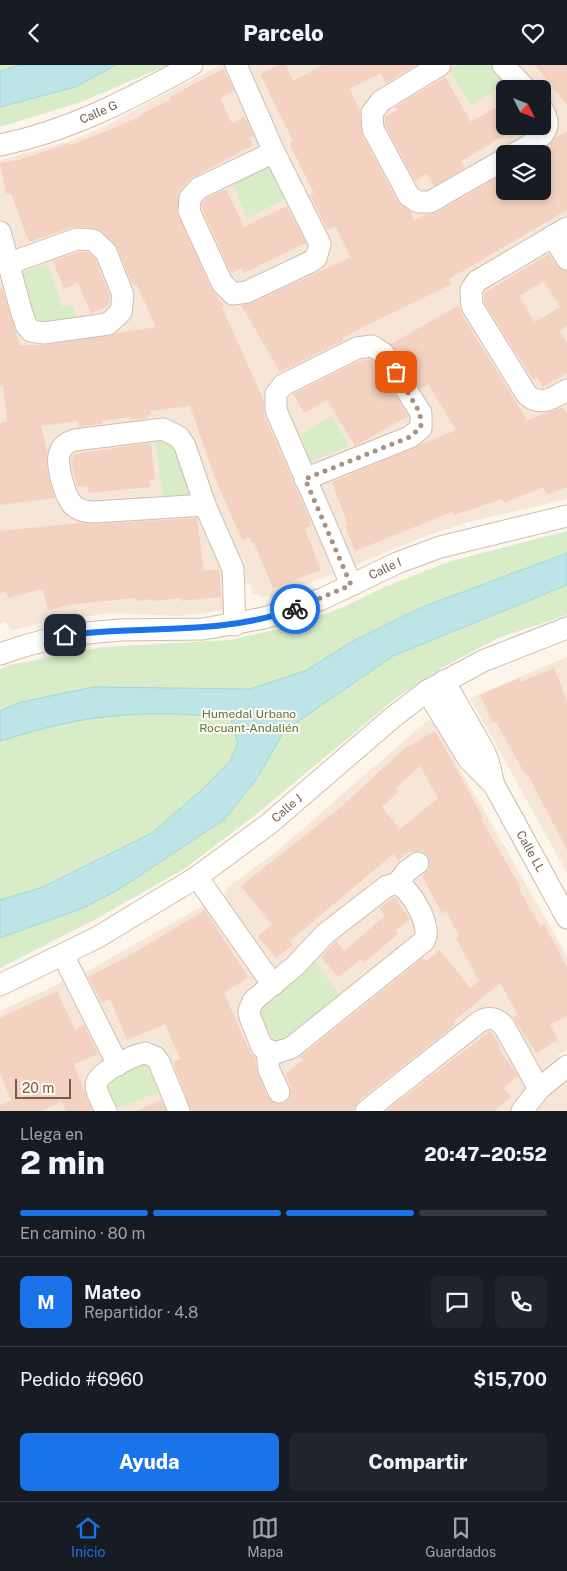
<!DOCTYPE html>
<html lang="es">
<head>
<meta charset="utf-8">
<style>
	:root { --surface:#171b24; --page:#20242c; --text:#f1f3f6; --muted:#9ea1a6; --line:#363941; --accent:#1a73e8 }
	body { margin:0; font-family:"Public Sans",sans-serif; background:var(--page); color:var(--text); height:100vh; display:flex; flex-direction:column; font-size:19px; white-space:nowrap }
	* { box-sizing:border-box; margin:0 }
	p { font-size:16px; color:var(--muted) }
	.icon { flex:none; width:28px; height:28px; fill:none; stroke:currentColor; stroke-width:2; stroke-linecap:round; stroke-linejoin:round }
	.map { position:relative; height:1046px; overflow:hidden }
	.details { display:flex; flex-direction:column; background:var(--surface); flex:1 }
	.details>* { flex:none }
	.needle { width:32px; rotate:132deg }
	.tools { position:absolute; left:496px; top:15px; display:grid; gap:10px }
	.tools a { display:grid; place-items:center; width:55px; height:55px; border-radius:8px; background:var(--surface); box-shadow:0 2px 8px #0003; font-size:25px }
	.scale { position:absolute; left:15px; bottom:12px; width:56px; box-sizing:border-box; padding-left:5px; border:2px solid #7a5a4c; border-top:0; font-size:14px; line-height:18px; white-space:nowrap; color:#7a5a4c; -webkit-text-stroke:4px #fff9f2; paint-order:stroke }
	.pin { position:absolute; display:grid; place-items:center; width:42px; height:42px; color:#fff; margin:-21px; border-radius:10px; box-shadow:0 2px 8px #0006 }
	.courier { position:absolute; display:grid; place-items:center; width:50px; height:50px; margin:-25px; border:4px solid #1a73e8; border-radius:50%; background:#fff; color:#222; box-shadow:0 1px 6px #0007 }
	.headline em { font-style:normal; font-weight:800 }
	.headline div { display:flex; flex-direction:column-reverse }
	.headline { display:flex; align-items:center; justify-content:space-between; height:85px; padding:0 20px }
	h1 { font-size:32px; font-weight:800; line-height:38px }
	.bar { display:grid; grid-template-columns:repeat(4,1fr); gap:8px 5px; align-content:center; height:60px; padding:0 20px }
	.bar i { height:6px; border-radius:4px; background:var(--line) }
	.bar .selected { background:var(--accent) }
	.bar p { grid-column:span 4 }
	.line { display:flex; align-items:center; gap:12px; padding:0 20px; border-top:1px solid var(--line) }
	.line div { flex:1 }
	.round { display:grid; place-items:center; flex:none; width:52px; height:52px; border-radius:8px; background:var(--page) }
	.primary-button { display:flex; gap:10px; margin-top:auto; padding:10px 20px }
	.primary-button a { flex:1; height:58px; border-radius:8px; background:var(--accent); color:#fff; font-size:20px; font-weight:800; line-height:58px; text-align:center }
	.primary-button a+a { background:var(--page); color:var(--text) }
	header { display:flex; justify-content:space-between; align-items:center; height:65px; padding:0 20px; background:var(--surface); font-size:22px; font-weight:800 }
	.dock { display:flex; justify-content:space-around; align-items:center; height:70px; border-top:1px solid var(--line); background:var(--surface); font-size:14px; color:var(--muted) }
	.dock a { display:grid; justify-items:center; gap:2px }
	.dock .selected { color:var(--accent) }
	.map>svg:first-child { display:block }
	.residential { fill:#f5e6d8; fill-rule:evenodd }
	.green { fill:#d8ecc7 }
	.water { fill:#bde5e8; stroke:#a3d5da }
	.building { fill:#f4d2c1; fill-rule:evenodd }
	.lines { fill:none; stroke-linecap:round; stroke-linejoin:round }
	.minor-casing { stroke:#d1bcaf; stroke-width:23 }
	.minor { stroke:#fff; stroke-width:21 }
	.done { stroke:#a89083; stroke-width:5; stroke-dasharray:0 9 }
	.route { stroke:#1a73e8; stroke-width:6 }
	.labels { text-anchor:middle; dominant-baseline:central; stroke-width:4; stroke-linejoin:round; paint-order:stroke }
	.street-label { font-size:12px; fill:#7a5a4c; stroke:#fff9f2 }
	.park-label { font-size:12px; fill:#547a41; stroke:#fff9f2 }
</style>
</head>
<body>
<header><svg class="icon" aria-label="back" viewBox="0 0 24 24"><path d="M15 5l-7 7 7 7"/></svg>Parcelo<svg class="icon" aria-label="heart" viewBox="0 0 24 24"><path d="M12 20l-8-8c-3-5 5-10 8-4 3-6 11-1 8 4z"/></svg></header>
<div class="map">
<svg width="567" height="1046" viewBox="0 0 567 1046">
	<rect width="100%" height="100%" fill="#fdf5ea"/>
	<path class="residential" d="M220 0H567V434L469 457 428 470 353 501 345 484 326 491 333 509 271 533 269 531 261 533 259 529 253 530 250 518 227 520 228 545 178 551 110 548 41 558 11 566 5 557 0 559V95L73 75 105 61ZM505 24H542V61H505ZM505 89H542V126H505Z
		M567 592V808L470 633Z
		M428 655 433 657 567 891V985L557 991 567 1005V1046H2L0 1041V946L63 917 75 942 95 933 84 908 206 839 227 854 236 847 224 831 228 822 277 786Z"/>
	<path class="green" d="M0 0H168L81 37 0 62Z
		M458 0H492L510 16 471 40 449 5Z
		M270 95 287 133 247 153 232 115Z
		M47 199 63 243 71 239 80 258 33 259 15 209Z
		M332 351 349 381 310 397 301 369Z
		M155 373 169 376 176 383 194 433 164 438Z
		M567 466V550L498 573 447 600 395 634 254 751 184 804 96 854 0 903V604L10 600 103 582 230 575 282 563 339 544 387 521 448 497Z
		M315 896 341 932 279 979 274 976 257 942Z
		M142 999 155 1014 160 1027 115 1044 108 1022 119 1006Z"/>
	<path class="water" d="M20 0H116L75 22 0 42V6Z
		M567 488V520L393 591 284 666 258 712 225 754 118 825 83 843 0 873V835L43 822 152 768 205 722 230 696 238 677 231 654C178 646 115 647 63 659 42 663 21 670 0 676V646L21 637 94 622 250 624 305 606 353 576 420 543Z"/>
	<path class="building" d="M278 0H286L293 16 323 0H416L386 18 381 8 350 24 360 46 362 70 398 137 410 146 414 155 424 150 436 148 505 108V126H542V87L556 72 567 66V145L449 214 452 219 359 264 343 273 344 275 280 307 241 240 252 238 351 192 335 161 327 165 310 130 314 128 289 78 293 76 260 9Z
		M535 0H567V40Z
		M224 4 234 26 220 33 232 58 245 52 254 71 249 73 253 80 190 114 180 125 177 146 211 223 224 241 222 242 264 336V350L309 453 311 461 305 464 321 505 273 523 254 478H252L250 472 242 475 215 413 190 341 151 346V350H147V353L131 355 130 352 102 356V359L79 362 78 356 41 361 47 386 48 409 55 433 0 440V358L7 357 3 320H0V224L2 223 20 280H46L156 262 137 220 133 221 117 182 101 166 94 163 73 162 29 177 11 128 6 129 0 98 22 94 70 78V80L111 64 143 50V48L171 34 170 32 192 20Z
		M445 12 471 57 505 37V70L461 96 465 103 434 121 427 109 415 116 385 60V52L397 45 395 42Z
		M226 124 244 162 287 141 306 178 244 208 242 203 231 208 202 144V138L207 133Z
		M79 187H88L95 194 110 232 109 240 91 249 78 218 64 224 53 196Z
		M549 189 557 201 567 206V261L560 266 567 278V308L543 322 537 312 533 315 484 237V228ZM544 216 560 242 535 257 519 231Z
		M459 240 461 248 527 355 563 342 567 349V422L547 430 543 422 504 438 502 434 454 450 452 447 355 486 345 461 348 460 332 417 456 365 428 319 420 324 391 279Z
		M369 294 374 297 408 351 355 381 327 335 304 348 293 329 357 297Z
		M151 378 155 414 149 415 150 422 88 428 87 421 77 422 71 398 74 389Z
		M197 453 204 506 219 504 221 532 181 536V533L154 536 153 534 136 536V533L75 539 48 545 43 524 8 533 6 527 0 528V466L79 458 96 459Z
		M554 603 567 636V785L528 710 526 711 496 657 493 658 480 630 520 613 521 617Z
		M435 666 457 704 483 753 481 754 521 823 519 824 540 861 544 859 567 902V951L550 960 558 975 536 988 513 952 518 950 500 918 453 957 455 960 358 1036 354 1046H191L173 997 180 994 165 959 127 975 110 934 102 938 88 912 130 890 205 845 248 912 224 928 250 987 255 992 258 1010 268 1032 277 1039 285 1038 289 1034 291 1022 285 1009 303 995 300 992 423 893 426 896 440 885 470 923 479 916 456 873 459 871 446 846 442 848 422 811 429 804 430 797 428 790 423 786 408 787 398 795 393 789 290 876 293 880 276 893 258 871 272 860 241 821 342 741 404 684ZM420 701 438 733 400 764 382 742 398 727 395 724Z
		M395 832 410 854 395 866 398 869 364 898 361 894 338 912 321 892 336 876 344 886 385 851 379 843Z
		M57 926 75 965 84 960 98 989 74 999 92 1046H66L62 1037 41 1046H0V1040L11 1035 0 1008V953Z
		M490 966 501 982 499 984 518 1011 504 1023 511 1032 494 1046H386Z
		M161 1035 166 1046H136Z"/>
	<g class="lines">
		<defs>
			<g id="minor">
				<path d="M236 0 274 87 320 179 316 193 310 197 247 227 233 229 222 218 189 146 190 133 199 123 274 87"/>
				<path d="M440 0 381 36 372 48 373 64 409 131 418 137H430L505 94"/>
				<path d="M503 0 526 24"/>
				<path id="s1" d="M0 80C69 66 130 34 192 0"/>
				<path d="M514 89C532 79 558 68 542 44"/>
				<path d="M567 163 477 216 471 225 472 241 527 330C541 342 553 333 567 325"/>
				<path d="M0 167 21 245 26 260 31 266 44 268 108 259 121 247 123 230 106 187 93 175 77 174 10 198"/>
				<path d="M553 171 567 194"/>
				<path d="M305 414 410 372 421 363V348L383 288 372 281 357 283 283 320 276 329V345C301 404 327 461 351 520"/>
				<path d="M205 440 95 447C87 447 79 446 73 440 65 432 55 398 60 387 62 381 68 377 75 375L163 364 179 372 185 381 205 440 233 504 235 560"/>
				<path id="s2" d="M0 589 24 581 65 570 120 565 203 564 264 553 322 534 397 498 440 482 567 451"/>
				<path id="s3" d="M444 616 483 684 488 695 494 720 567 853"/>
				<path d="M427 626 469 695 494 720"/>
				<path d="M197 812 273 920"/>
				<path d="M397 819C411 823 433 863 424 876L291 983 275 988 262 982 250 952 249 946 253 936 295 901 325 869 387 821Z"/>
				<path d="M397 819 407 806 418 798"/>
				<path d="M63 890 118 1000"/>
				<path id="s4" d="M0 920 98 872 197 812 270 758 392 653 427 626 483 596 567 563"/>
				<path d="M267 986 269 1005 279 1027"/>
				<path d="M106 1046C103 1039 96 1028 96 1020 97 1007 134 990 145 988L155 992 159 997 179 1046"/>
				<path d="M366 1046 479 957C489 951 497 953 504 961L539 1024"/>
				<path d="M522 1046 539 1024 567 1001"/>
			</g>
		</defs>
		<use href="#minor" class="minor-casing"/>
		<use href="#minor" class="minor"/>
	</g>
	<g class="lines">
		<path class="done" d="M295 544 351 520 305 414 410 372 421 362 420 348 396 307"/>
		<path class="route" d="M65 570C143 560 220 571 295 544"/>
	</g>
	<g class="labels">
		<g class="street-label">
			<text stroke="none"><textPath href="#s1" startOffset="104">Calle G</textPath></text>
			<text stroke="none"><textPath href="#s2" startOffset="399">Calle I</textPath></text>
			<text stroke="none"><textPath href="#s4" startOffset="338">Calle J</textPath></text>
			<text stroke="none"><textPath href="#s3" startOffset="192">Calle LL</textPath></text>
		</g>
		<g class="park-label">
			<text x="249" y="649">Humedal Urbano<tspan x="249" dy="14">Rocuant-Andalién</tspan></text>
		</g>
	</g>
</svg>
<div class="tools">
<a><svg class="needle" viewBox="-14 -14 28 28"><path d="M0-13l5 13h-10z" fill="#e53935"/><path d="M0 13l5-13h-10z" fill="#9ea1a6"/></svg></a>
<a><svg class="icon" aria-label="layers" viewBox="0 0 24 24"><path d="M12 4l9 5-9 5-9-5zM3 14l9 5 9-5"/></svg></a>
</div>
<div class="scale">20 m</div>
<div class="pin" style="left:396px;top:307px;background:#ea580c"><svg class="icon" aria-label="bag" viewBox="0 0 24 24"><path d="M5 8h14l-1 12H6zM9 8a3 3 0 0 1 6 0"/></svg></div>
<div class="pin" style="left:65px;top:570px;background:#1f2937"><svg class="icon" aria-label="home" viewBox="0 0 24 24"><path d="M3 11l9-7 9 7M6 9v11h12V9"/></svg></div>
<div class="courier" style="left:295px;top:544px"><svg class="icon" aria-label="bike" viewBox="0 0 24 24"><circle cx="6" cy="16" r="4"/><circle cx="18" cy="16" r="4"/><path d="M6 16l4-8h5l3 8M10 8l3 8H6M13 5h3"/></svg></div>
</div>
<section class="details">
<div class="headline"><div><h1>2 min</h1><p>Llega en</p></div><em>20:47–20:52</em></div>
<div class="bar"><i class="selected"></i><i class="selected"></i><i class="selected"></i><i></i><p>En camino · 80 m</p></div>
<div class="line" style="height:90px"><b class="round" style="background:var(--accent);color:#fff">M</b><div><b>Mateo</b><p>Repartidor · 4.8</p></div><a class="round"><svg class="icon" aria-label="chat" viewBox="0 0 24 24"><path d="M4 5h16v11H9l-5 4z"/></svg></a><a class="round"><svg class="icon" aria-label="phone" viewBox="0 0 24 24"><path d="M5 4h4l2 5-3 2q2 4 5 5l2-3 5 2v4C11 20 4 13 5 4z"/></svg></a></div>
<div class="line" style="height:65px"><div>Pedido #6960</div><b>$15,700</b></div>
<div class="primary-button"><a>Ayuda</a><a>Compartir</a></div>
</section>
<nav class="dock">
<a class="selected"><svg class="icon" aria-label="home" viewBox="0 0 24 24"><path d="M3 11l9-7 9 7M6 9v11h12V9"/></svg>Inicio</a>
<a><svg class="icon" aria-label="map" viewBox="0 0 24 24"><path d="M3 6l6-2 6 2 6-2v14l-6 2-6-2-6 2zM9 4v14M15 6v14"/></svg>Mapa</a>
<a><svg class="icon" aria-label="saved" viewBox="0 0 24 24"><path d="M7 4h10v16l-5-4-5 4z"/></svg>Guardados</a>
</nav>
</body>
</html>
